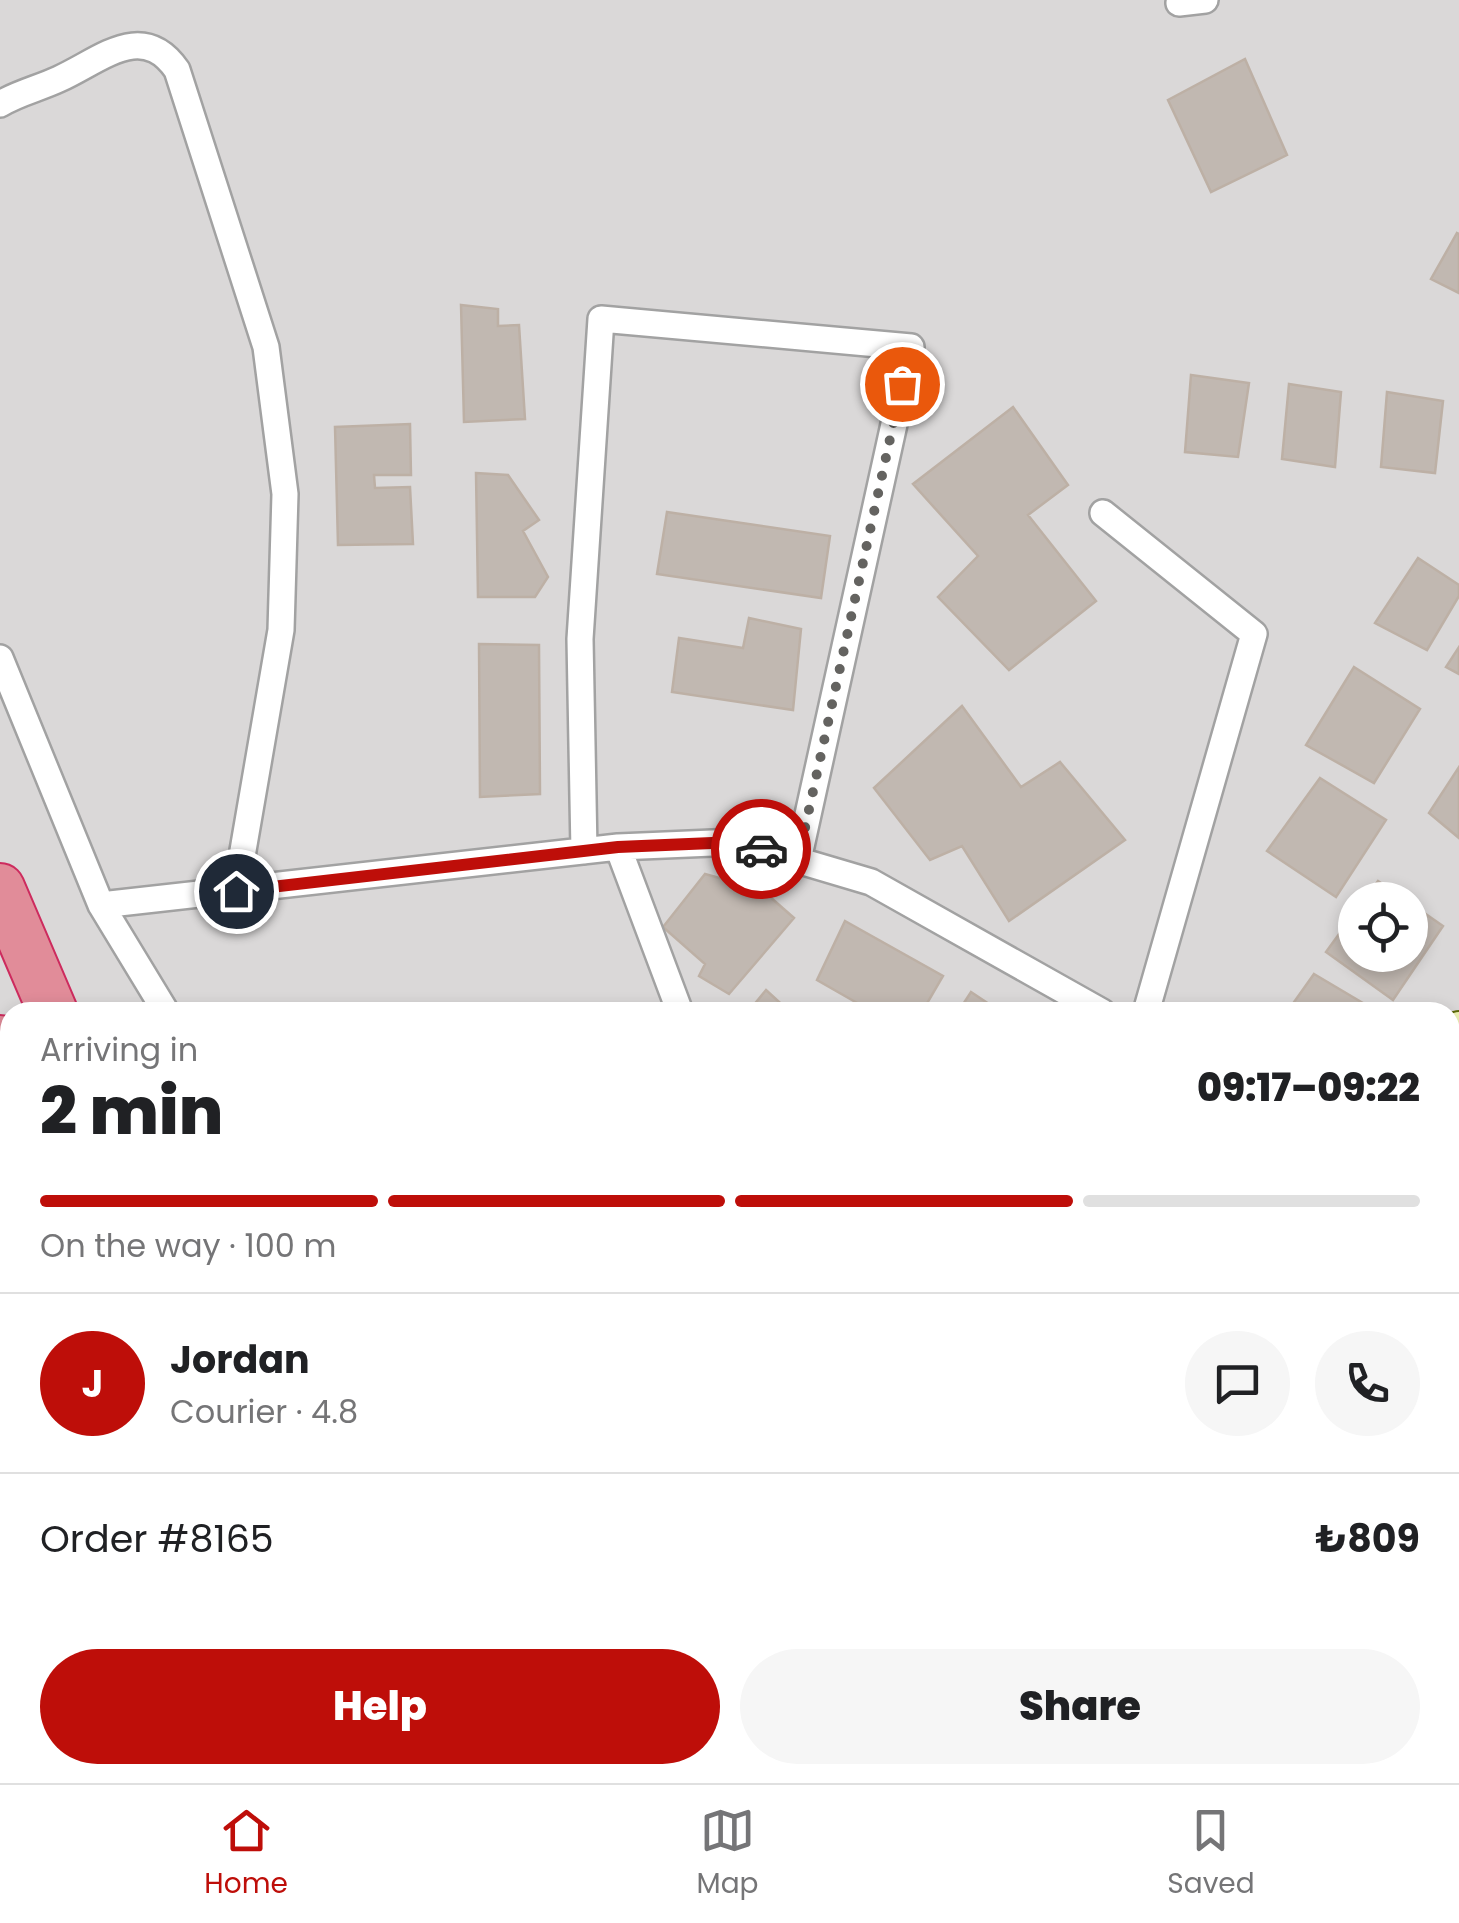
<!DOCTYPE html>
<html lang="en">
<head>
<meta charset="utf-8">
<style>
	:root { --surface:#fff; --page:#f6f6f6; --text:#202124; --muted:#757577; --line:#e0e0e0; --accent:#be0e09 }
	body { margin:0; font-family:Poppins,sans-serif; background:var(--page); color:var(--text); height:100vh; display:flex; flex-direction:column; font-size:38px; white-space:nowrap }
	* { box-sizing:border-box; margin:0 }
	p { font-size:32px; color:var(--muted) }
	.icon { flex:none; width:55px; height:55px; fill:none; stroke:currentColor; stroke-width:2; stroke-linecap:round; stroke-linejoin:round }
	.map { position:relative; flex:1; overflow:hidden }
	.details { position:absolute; left:0px; top:1002px; width:1460px; height:782px; display:flex; flex-direction:column; background:var(--surface); border-radius:30px 30px 0 0; box-shadow:0 5px 15px #0003 }
	.details>* { flex:none }
	.tools { position:absolute; left:1338px; top:882px; display:grid; gap:20px }
	.tools a { display:grid; place-items:center; width:90px; height:90px; border-radius:50%; background:var(--surface); box-shadow:0 5px 15px #0003; font-size:50px }
	.pin { position:absolute; display:grid; place-items:center; width:85px; height:85px; color:#fff; margin:-42px; border:5px solid #fff; border-radius:50%; box-shadow:0 2px 10px #0007 }
	.courier { position:absolute; display:grid; place-items:center; width:100px; height:100px; margin:-50px; border:8px solid #be0e09; border-radius:50%; background:#fff; color:#222; box-shadow:0 2px 12px #0007 }
	.summary em { font-style:normal; font-weight:800 }
	.summary div { display:flex; flex-direction:column-reverse }
	.summary { display:flex; align-items:center; justify-content:space-between; height:170px; padding:0 40px }
	h1 { font-size:65px; font-weight:800; line-height:75px }
	.bar { display:grid; grid-template-columns:repeat(4,1fr); gap:15px 10px; align-content:center; height:120px; padding:0 40px }
	.bar i { height:12px; border-radius:8px; background:var(--line) }
	.bar .selected { background:var(--accent) }
	.bar p { grid-column:span 4 }
	.line { display:flex; align-items:center; gap:25px; padding:0 40px; border-top:2px solid var(--line) }
	.line div { flex:1 }
	.round { display:grid; place-items:center; flex:none; width:105px; height:105px; border-radius:52px; background:var(--page) }
	.cta { display:flex; gap:20px; margin-top:auto; padding:20px 40px }
	.cta a { flex:1; height:115px; border-radius:60px; background:var(--accent); color:#fff; font-size:40px; font-weight:800; line-height:115px; text-align:center }
	.cta a+a { background:var(--page); color:var(--text) }
	.dock { display:flex; justify-content:space-around; align-items:center; height:140px; border-top:2px solid var(--line); background:var(--surface); font-size:28px; color:var(--muted) }
	.dock a { display:grid; justify-items:center; gap:5px }
	.dock .selected { color:var(--accent) }
	.map>svg:first-child { display:block }
	.residential { fill:#dad8d8; fill-rule:evenodd }
	.building { fill:#c1b8b1; stroke:#bdb0a5; stroke-width:2.5 }
	.lines { fill:none; stroke-linecap:round; stroke-linejoin:round }
	.street-casing { stroke:#a2a2a2; stroke-width:30 }
	.secondary-casing { stroke:#5e6b0a; stroke-width:42 }
	.highway-casing { stroke:#cd2b5e; stroke-width:52 }
	.street { stroke:#fff; stroke-width:25 }
	.secondary { stroke:#f1f6b6; stroke-width:38 }
	.highway { stroke:#e18c99; stroke-width:48 }
	.done { stroke:#646360; stroke-width:10; stroke-dasharray:0 18 }
	.route { stroke:#be0e09; stroke-width:12 }
</style>
</head>
<body>
<div class="map">
<svg width="1459" height="1783" viewBox="0 0 1459 1783">
	<rect width="100%" height="100%" fill="#ede9e1"/>
	<path class="residential" d="M0 0H1459V1783H0ZM1355 900H1410V955H1355ZM10 1012H1450V1775H10Z"/>
	<path class="building" d="M1245 59 1287 155 1211 192 1168 100Z
		M1457 233 1459 234V293L1431 279Z
		M461 305 498 309V326L519 325 525 419 464 422Z
		M1191 375 1249 383 1238 457 1185 452Z
		M1289 384 1341 392 1335 467 1282 459Z
		M1387 392 1443 401 1435 473 1381 467Z
		M1013 407 1068 485 1028 515 1096 601 1009 670 938 597 978 556 913 484Z
		M410 424 411 475H374L375 488 410 487 413 544 338 545 335 427Z
		M476 473 508 475 539 520 523 531 548 577 535 597H478Z
		M667 512 830 536 821 598 657 574Z
		M1418 558 1459 585V596L1427 650 1375 623Z
		M749 618 801 629 793 710 672 692 679 638 743 648Z
		M479 644 539 645 540 794 480 797Z
		M1459 647V674L1446 667Z
		M1354 667 1420 709 1374 783 1306 745Z
		M962 706 1021 787 1060 762 1125 840 1009 921 962 846 930 860 874 788Z
		M1459 767V838L1429 813Z
		M1320 778 1386 820 1336 897 1267 851Z
		M705 874 762 890 794 918 729 994 699 976 705 964 663 927Z
		M1378 881 1405 900H1364Z
		M1410 903 1443 926 1393 1000 1326 952 1355 912V955H1410Z
		M845 921 943 976 922 1012H873L817 980Z
		M1314 974 1378 1012H1287Z
		M766 990 790 1012H748Z
		M971 992 1001 1012H958Z
		M1450 1409 1459 1411 1450 1461Z
		M1450 1634 1459 1637V1709L1450 1705Z
		M868 1775H911L909 1783Z
		M998 1775H1061L1078 1778 1077 1783H996Z
		M1096 1775H1111L1144 1783H1095Z"/>
	<g class="lines">
		<defs>
			<path id="street" d="M1179 3 1205 0
				M0 104C18 93 40 88 59 79 101 60 142 20 177 70L266 347 285 494 281 630 236 891
				M1103 513 1254 634 1146 1012
				M0 658 101 905 166 1012
				M618 847 680 1012
				M584 851 580 639 601 319 911 347 798 860
				M101 905 618 847 736 842 871 882 1102 1012
				M1450 1268 1459 1270
				M1450 1363 1459 1367
				M0 1445 10 1442
				M953 1783 955 1775"/>
			<path id="secondary" d="M1450 1043 1459 1031
				M1450 1150 1459 1137
				M1358 1775 1359 1783
				M1403 1775 1404 1783"/>
			<path id="highway" d="M0 888 53 1012
				M0 1040 10 1064
				M311 1775 314 1783
				M376 1775 380 1783"/>
		</defs>
		<use href="#street" class="street-casing"/>
		<use href="#secondary" class="secondary-casing"/>
		<use href="#highway" class="highway-casing"/>
		<use href="#street" class="street"/>
		<use href="#secondary" class="secondary"/>
		<use href="#highway" class="highway"/>
	</g>
	<g class="lines">
		<path class="done" d="M761 849 798 860 902 384"/>
		<path class="route" d="M236 891 618 847 736 842 761 849"/>
	</g>
</svg>
<div class="tools">
<a><svg class="icon" aria-label="locate" viewBox="0 0 24 24"><circle cx="12" cy="12" r="6"/><path d="M12 2v4M12 18v4M2 12h4M18 12h4"/></svg></a>
</div>
<div class="pin" style="left:902px;top:384px;background:#ea580c"><svg class="icon" aria-label="bag" viewBox="0 0 24 24"><path d="M5 8h14l-1 12H6zM9 8a3 3 0 0 1 6 0"/></svg></div>
<div class="pin" style="left:236px;top:891px;background:#1f2937"><svg class="icon" aria-label="home" viewBox="0 0 24 24"><path d="M3 11l9-7 9 7M6 9v11h12V9"/></svg></div>
<div class="courier" style="left:761px;top:849px"><svg class="icon" aria-label="car" viewBox="0 0 24 24"><path d="M5 17H2v-5l4-1 3-4h7l3 4 3 1v5h-3M9 17h6M6 11h13"/><circle cx="7" cy="17" r="2"/><circle cx="17" cy="17" r="2"/></svg></div>
<section class="details">
<div class="summary"><div><h1>2 min</h1><p>Arriving in</p></div><em>09:17–09:22</em></div>
<div class="bar"><i class="selected"></i><i class="selected"></i><i class="selected"></i><i></i><p>On the way · 100 m</p></div>
<div class="line" style="height:180px"><b class="round" style="background:var(--accent);color:#fff">J</b><div><b>Jordan</b><p>Courier · 4.8</p></div><a class="round"><svg class="icon" aria-label="chat" viewBox="0 0 24 24"><path d="M4 5h16v11H9l-5 4z"/></svg></a><a class="round"><svg class="icon" aria-label="phone" viewBox="0 0 24 24"><path d="M5 4h4l2 5-3 2q2 4 5 5l2-3 5 2v4C11 20 4 13 5 4z"/></svg></a></div>
<div class="line" style="height:130px"><div>Order #8165</div><b>₺809</b></div>
<div class="cta"><a>Help</a><a>Share</a></div>
</section>
</div>
<nav class="dock">
<a class="selected"><svg class="icon" aria-label="home" viewBox="0 0 24 24"><path d="M3 11l9-7 9 7M6 9v11h12V9"/></svg>Home</a>
<a><svg class="icon" aria-label="map" viewBox="0 0 24 24"><path d="M3 6l6-2 6 2 6-2v14l-6 2-6-2-6 2zM9 4v14M15 6v14"/></svg>Map</a>
<a><svg class="icon" aria-label="saved" viewBox="0 0 24 24"><path d="M7 4h10v16l-5-4-5 4z"/></svg>Saved</a>
</nav>
</body>
</html>
